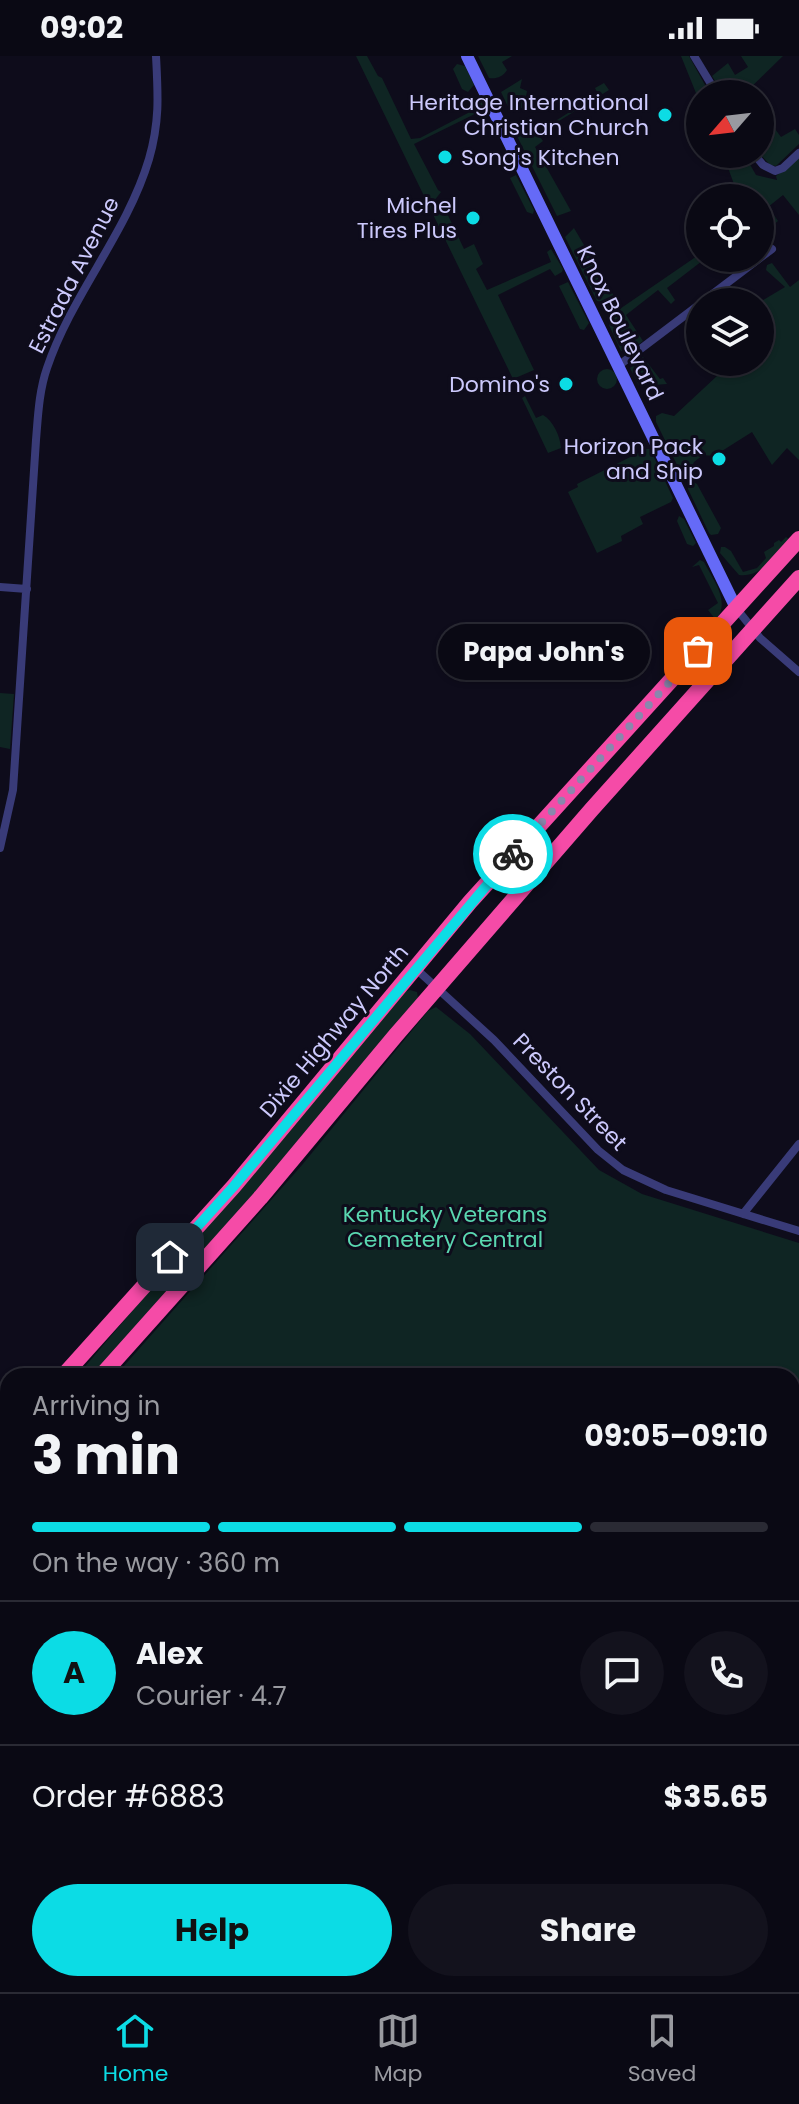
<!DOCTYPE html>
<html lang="en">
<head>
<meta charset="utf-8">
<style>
	:root { --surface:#0a0914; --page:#13121d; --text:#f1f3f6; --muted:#999aa0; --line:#2a2a34; --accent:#0cdce5 }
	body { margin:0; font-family:Poppins,sans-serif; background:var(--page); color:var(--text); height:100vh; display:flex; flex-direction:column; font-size:30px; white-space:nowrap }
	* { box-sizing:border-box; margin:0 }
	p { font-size:26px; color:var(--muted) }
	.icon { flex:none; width:44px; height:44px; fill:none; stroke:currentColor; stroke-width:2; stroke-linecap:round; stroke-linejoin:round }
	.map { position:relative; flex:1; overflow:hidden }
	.panel { position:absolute; left:0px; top:1312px; width:800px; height:624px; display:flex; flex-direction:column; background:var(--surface); border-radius:24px 24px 0 0; box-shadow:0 2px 6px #0004,0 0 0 2px var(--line) }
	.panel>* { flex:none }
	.needle { width:52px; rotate:242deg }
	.buttons { position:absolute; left:686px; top:24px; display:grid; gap:16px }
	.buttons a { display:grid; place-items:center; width:88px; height:88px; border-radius:50%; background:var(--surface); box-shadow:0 2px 6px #0004,0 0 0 2px var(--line); font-size:40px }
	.pin { position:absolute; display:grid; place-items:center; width:68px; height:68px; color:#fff; margin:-34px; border-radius:16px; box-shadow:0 4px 12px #0006 }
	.courier { position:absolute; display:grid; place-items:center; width:80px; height:80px; margin:-40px; border:6px solid #0cdce5; border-radius:50%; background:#fff; color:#222; box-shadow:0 2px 10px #0007 }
	.bubble { position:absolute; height:56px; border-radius:28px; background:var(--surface); box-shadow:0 2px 6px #0004,0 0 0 2px var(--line); font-size:26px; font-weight:700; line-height:56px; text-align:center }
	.head em { font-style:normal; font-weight:700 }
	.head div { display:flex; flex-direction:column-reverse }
	.head { display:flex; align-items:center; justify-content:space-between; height:136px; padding:0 32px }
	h1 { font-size:52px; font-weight:700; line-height:60px }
	.bar { display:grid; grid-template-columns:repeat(4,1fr); gap:12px 8px; align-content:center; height:96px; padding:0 32px }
	.bar i { height:10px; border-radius:6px; background:var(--line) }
	.bar .active { background:var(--accent) }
	.bar p { grid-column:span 4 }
	.line { display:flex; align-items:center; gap:20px; padding:0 32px; border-top:2px solid var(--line) }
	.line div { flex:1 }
	.round { display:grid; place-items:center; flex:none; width:84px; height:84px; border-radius:42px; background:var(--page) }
	.cta { display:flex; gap:16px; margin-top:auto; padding:16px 32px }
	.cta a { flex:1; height:92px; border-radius:48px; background:var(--accent); color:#111; font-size:32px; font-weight:700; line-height:92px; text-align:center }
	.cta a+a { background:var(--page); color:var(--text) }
	.status { display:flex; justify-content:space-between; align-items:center; height:56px; padding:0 40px; background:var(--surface); direction:ltr }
	.status svg { height:22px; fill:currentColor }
	.menu { display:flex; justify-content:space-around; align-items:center; height:112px; border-top:2px solid var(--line); background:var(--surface); font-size:22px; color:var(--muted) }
	.menu a { display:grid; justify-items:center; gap:4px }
	.menu .active { color:var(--accent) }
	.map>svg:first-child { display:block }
	.green { fill:#0f2523 }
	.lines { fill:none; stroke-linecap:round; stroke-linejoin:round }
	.street { stroke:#393b78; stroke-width:8 }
	.secondary { stroke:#656af7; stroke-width:12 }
	.highway { stroke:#f54ba7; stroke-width:16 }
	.done { stroke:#8a87ad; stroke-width:8; stroke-dasharray:0 14.4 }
	.route { stroke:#0cdce5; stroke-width:10 }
	.poi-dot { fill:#0cdce5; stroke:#0e0c1b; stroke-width:3 }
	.labels { text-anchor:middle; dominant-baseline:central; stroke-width:6; stroke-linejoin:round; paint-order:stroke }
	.poi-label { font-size:22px; fill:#ccc9fc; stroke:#0e0c1b; text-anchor:end }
	.street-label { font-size:22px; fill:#ccc9fc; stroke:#0e0c1b }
	.park-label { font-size:22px; fill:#5ad7b0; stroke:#0e0c1b }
</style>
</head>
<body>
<div class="status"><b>09:02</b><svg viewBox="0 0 49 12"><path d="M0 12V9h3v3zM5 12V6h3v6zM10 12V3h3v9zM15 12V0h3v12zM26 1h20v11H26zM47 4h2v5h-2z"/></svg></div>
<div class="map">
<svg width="799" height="1936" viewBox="0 0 799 1936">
	<rect width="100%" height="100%" fill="#0e0c1b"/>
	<path class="green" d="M356 0H367L378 20 382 22 411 83 420 82 468 57 474 46H482L485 53 414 88 438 134 441 136 434 145 438 155 445 153 464 193 474 188 483 208 476 213 487 234 551 206 547 196 551 193 563 213 562 216 555 220 550 213 498 239 534 314 513 323Z
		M478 0H512L502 6 507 14C503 21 496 23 489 22Z
		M681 0H689L710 38H700V47Z
		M741 0H783L744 38H723L712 20 728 7 735 19 748 11Z
		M457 8 465 10 474 29 468 36 462 33 453 13Z
		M522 23 520 32 527 35 526 40 523 43 526 50 511 57 501 36Z
		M604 27 609 34 538 78 543 85 535 91 571 155 557 160 516 78V72L531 66 538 76 598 38 595 32Z
		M775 73 781 81 795 73 799 79V88L776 110 770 109 760 98V83Z
		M723 98H744L756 119 777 124 776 120 799 101V159L783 139 768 151 778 165 773 169 763 156 760 158V142H739Z
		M516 119 534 154 533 158 527 156 510 122Z
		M574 172 614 240 604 246 597 245 565 181Z
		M700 198V202H706L667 232 675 244 671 248 658 234 626 259 643 285 629 296 621 295 609 269 611 259Z
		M772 207 790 231 799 224V404L787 392 772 409 752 376 714 400 703 399 694 406 689 417H681L656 366V360L662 357 674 360 732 306H760V257L765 253 760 246 785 231 766 214 767 209Z
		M568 226 589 267 584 274 580 273 559 230Z
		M643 301 660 323 663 322 667 328 639 330 630 312Z
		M597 323a10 10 0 1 1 20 0a10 10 0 1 1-20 0Z
		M525 340 536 362 543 359C553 365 560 379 561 392L548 397 522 342Z
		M646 393H650L673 442 671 446 640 461 643 468 621 480 622 485 597 497 568 436 578 431 577 428Z
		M692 425 697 428 721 472 718 478 711 479 709 477 688 433V430Z
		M679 460 684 463 696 487 693 490 687 488 677 465Z
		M786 481 789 483C775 499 762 522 739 519L720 497 721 491H725L731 495 743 516 757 512 766 502 764 496 774 490V487L779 484 781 486Z
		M700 504 704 506C713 524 731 545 716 564L708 554 718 547 699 509 692 511Z
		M0 637 14 638 10 693 0 691Z
		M410 934 417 936 418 942 233 1162 91 1320H77L403 936Z
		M436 951 470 978 599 1114 642 1138 799 1187V1728L792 1751V1320H115L302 1109 428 955Z
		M8 1439V1928H665L661 1936H0V1448Z"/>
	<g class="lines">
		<path class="street" d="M694 0 717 38
			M754 98 763 109 775 115 783 112 799 97
			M702 246 772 193
			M618 310 700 248
			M0 531 27 533
			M736 552 760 582 799 616
			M0 792 13 734 36 384C38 360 39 335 47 312 72 238 127 177 149 103 160 65 158 38 156 0
			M415 912 494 984 598 1094 623 1114 666 1134 799 1175
			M743 1158 799 1088"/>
		<path class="secondary" d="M467 0 736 552"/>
		<path class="highway" d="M63 1320 234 1130 470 846 799 483
			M101 1320 260 1142 396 979 592 753 799 522
			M0 1391 8 1382
			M0 1434 8 1425"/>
	</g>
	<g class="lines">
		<path class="done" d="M513 798 698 595"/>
		<path class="route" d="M170 1201 234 1130 513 798"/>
	</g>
	<g class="poi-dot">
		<circle cx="665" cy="59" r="8"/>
		<circle cx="445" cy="101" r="8"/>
		<circle cx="473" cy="162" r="8"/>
		<circle cx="566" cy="328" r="8"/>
		<circle cx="719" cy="403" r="8"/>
	</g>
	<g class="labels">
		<g class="poi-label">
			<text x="649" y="46">Heritage International<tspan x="649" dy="25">Christian Church</tspan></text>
			<text x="461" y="101" text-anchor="start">Song's Kitchen</text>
			<text x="457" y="149">Michel<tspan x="457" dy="25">Tires Plus</tspan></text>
			<text x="550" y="328">Domino's</text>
			<text x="703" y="390">Horizon Pack<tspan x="703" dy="25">and Ship</tspan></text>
		</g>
		<g class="street-label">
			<text transform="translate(74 219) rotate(-63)">Estrada Avenue</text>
			<text transform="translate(620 267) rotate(64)">Knox Boulevard</text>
			<text transform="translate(334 975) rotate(-50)">Dixie Highway North</text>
			<text transform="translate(570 1036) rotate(46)">Preston Street</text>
		</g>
		<g class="park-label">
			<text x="445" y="1158">Kentucky Veterans<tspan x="445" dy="25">Cemetery Central</tspan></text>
		</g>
	</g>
</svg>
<div class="buttons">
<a><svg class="needle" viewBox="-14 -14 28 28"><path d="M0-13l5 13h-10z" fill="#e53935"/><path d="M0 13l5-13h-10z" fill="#999aa0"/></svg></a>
<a><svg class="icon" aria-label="locate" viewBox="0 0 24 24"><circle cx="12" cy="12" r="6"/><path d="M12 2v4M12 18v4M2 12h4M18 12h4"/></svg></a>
<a><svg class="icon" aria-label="layers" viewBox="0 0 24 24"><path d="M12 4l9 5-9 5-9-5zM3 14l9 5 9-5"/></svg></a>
</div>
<div class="pin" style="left:698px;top:595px;background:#ea580c"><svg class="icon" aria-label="bag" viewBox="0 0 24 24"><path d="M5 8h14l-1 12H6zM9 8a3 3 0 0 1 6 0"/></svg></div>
<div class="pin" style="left:170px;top:1201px;background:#1f2937"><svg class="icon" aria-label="home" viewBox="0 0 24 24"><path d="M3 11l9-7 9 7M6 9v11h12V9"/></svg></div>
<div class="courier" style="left:513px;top:798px"><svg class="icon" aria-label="bike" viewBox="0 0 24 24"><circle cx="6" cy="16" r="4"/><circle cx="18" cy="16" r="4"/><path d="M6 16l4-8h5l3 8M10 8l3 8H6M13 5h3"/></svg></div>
<div class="bubble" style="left:438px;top:568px;width:212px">Papa John's</div>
<section class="panel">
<div class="head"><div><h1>3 min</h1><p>Arriving in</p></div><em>09:05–09:10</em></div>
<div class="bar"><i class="active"></i><i class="active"></i><i class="active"></i><i></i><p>On the way · 360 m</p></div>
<div class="line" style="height:144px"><b class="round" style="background:var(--accent);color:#111">A</b><div><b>Alex</b><p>Courier · 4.7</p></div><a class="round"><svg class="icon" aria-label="chat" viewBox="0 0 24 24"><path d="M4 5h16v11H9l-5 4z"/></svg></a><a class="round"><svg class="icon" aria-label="phone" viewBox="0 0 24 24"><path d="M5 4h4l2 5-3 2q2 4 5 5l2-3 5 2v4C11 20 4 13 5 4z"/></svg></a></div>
<div class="line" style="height:104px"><div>Order #6883</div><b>$35.65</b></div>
<div class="cta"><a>Help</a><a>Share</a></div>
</section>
</div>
<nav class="menu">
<a class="active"><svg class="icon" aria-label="home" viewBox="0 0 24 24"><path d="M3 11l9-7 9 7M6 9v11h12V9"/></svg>Home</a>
<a><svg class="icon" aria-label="map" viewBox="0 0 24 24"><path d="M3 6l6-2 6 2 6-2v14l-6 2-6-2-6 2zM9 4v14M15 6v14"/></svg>Map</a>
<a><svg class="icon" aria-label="saved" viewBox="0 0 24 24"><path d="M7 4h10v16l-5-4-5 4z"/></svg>Saved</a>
</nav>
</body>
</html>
